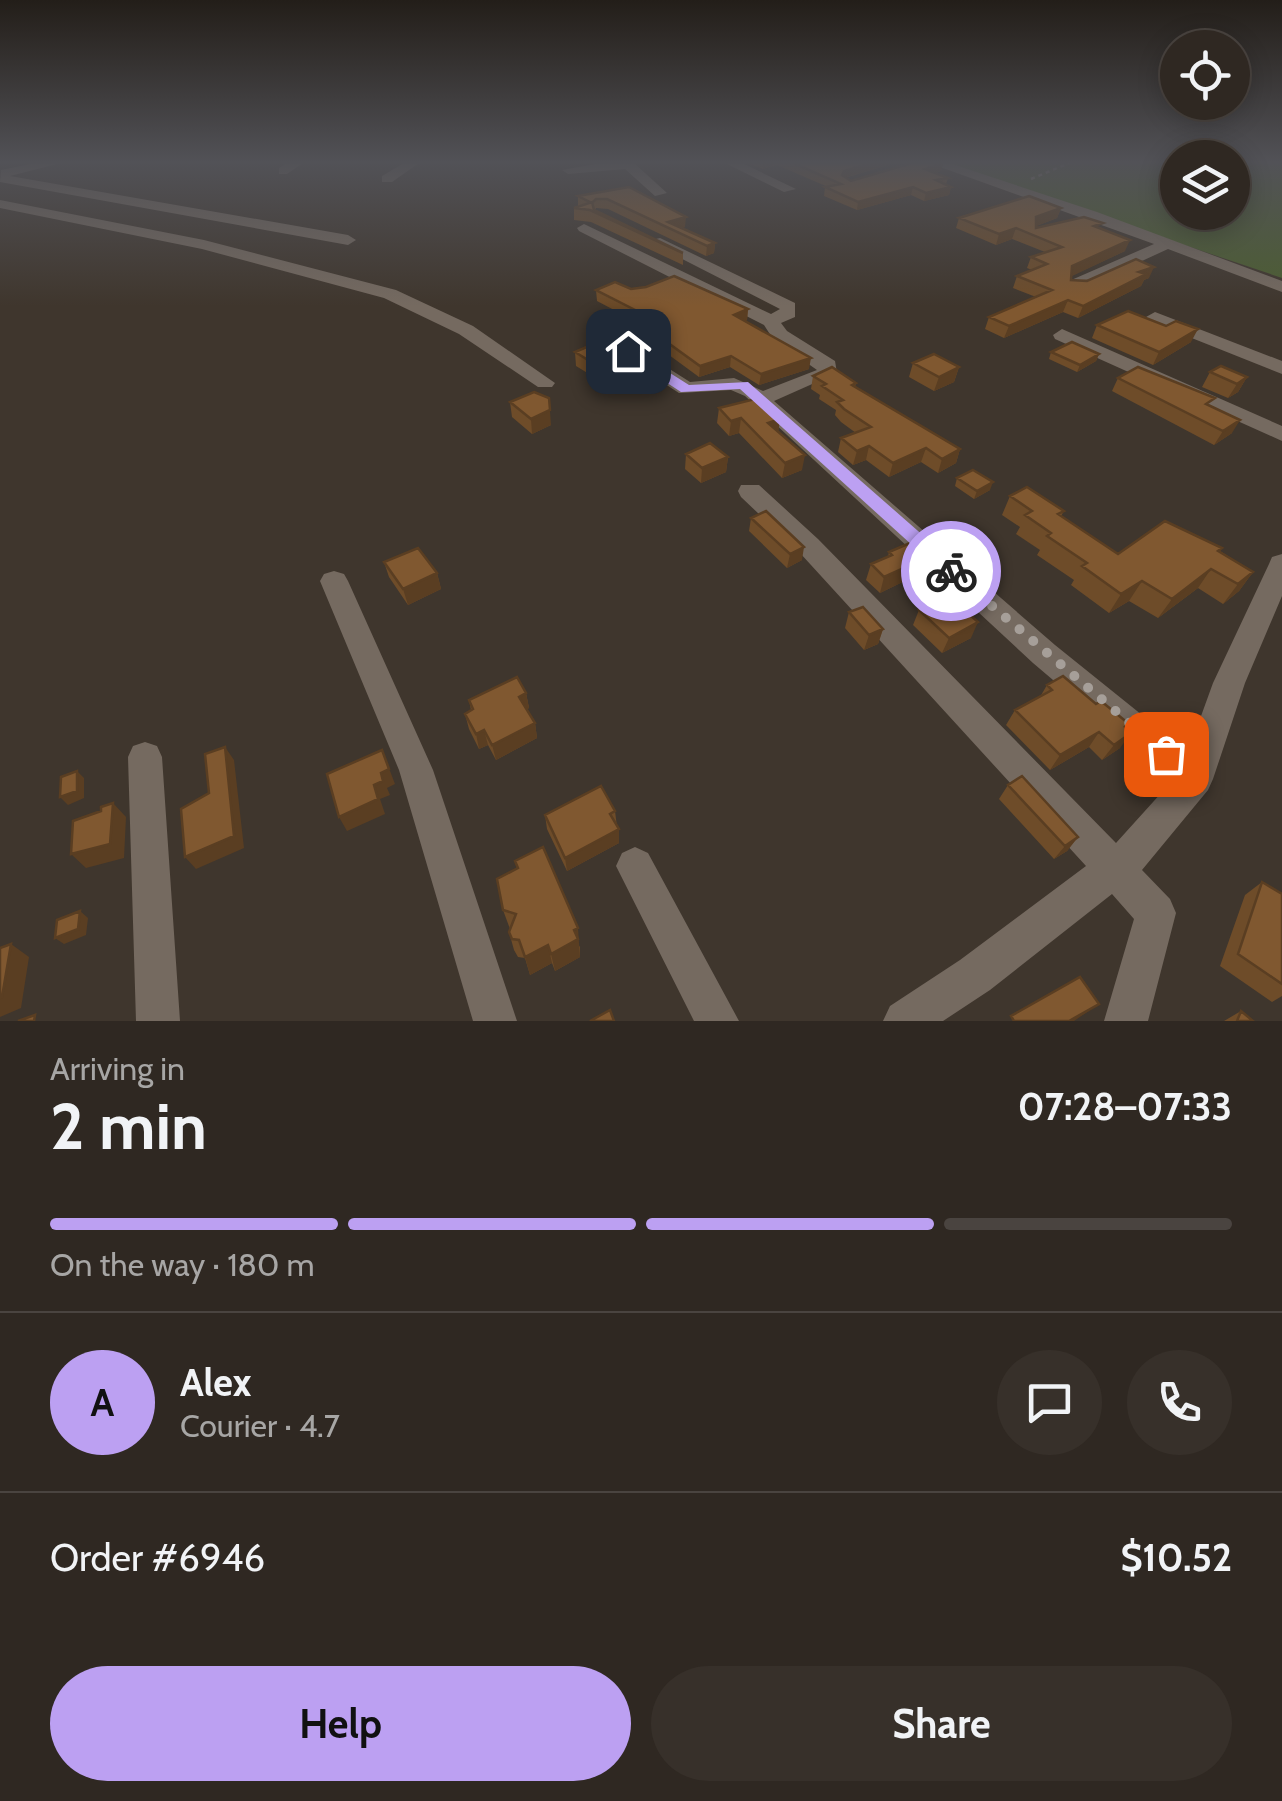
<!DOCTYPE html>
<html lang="en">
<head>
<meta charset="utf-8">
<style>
	:root { --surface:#2f2822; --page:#37302a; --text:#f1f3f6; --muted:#a7a6a5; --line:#4a4440; --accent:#bca0f2 }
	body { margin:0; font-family:Cabin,sans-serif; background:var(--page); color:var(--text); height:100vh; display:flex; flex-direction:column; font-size:38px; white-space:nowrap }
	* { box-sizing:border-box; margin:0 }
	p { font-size:32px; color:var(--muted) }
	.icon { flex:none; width:55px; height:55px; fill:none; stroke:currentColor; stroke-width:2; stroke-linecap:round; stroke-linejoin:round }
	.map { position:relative; height:1021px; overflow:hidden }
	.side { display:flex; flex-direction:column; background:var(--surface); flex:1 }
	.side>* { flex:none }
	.controls { position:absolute; left:1160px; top:30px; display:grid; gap:20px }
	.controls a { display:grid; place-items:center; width:90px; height:90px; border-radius:50%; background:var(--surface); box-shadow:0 5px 25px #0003,0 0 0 2px var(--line); font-size:50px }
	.pin { position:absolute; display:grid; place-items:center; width:85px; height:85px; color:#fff; margin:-42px; border-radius:20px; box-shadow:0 5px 15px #0006 }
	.courier { position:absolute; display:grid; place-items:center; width:100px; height:100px; margin:-50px; border:8px solid #bca0f2; border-radius:50%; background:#fff; color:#222; box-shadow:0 2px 12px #0007 }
	.headline em { font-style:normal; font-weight:800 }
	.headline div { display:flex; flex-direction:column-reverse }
	.headline { display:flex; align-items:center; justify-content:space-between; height:170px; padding:0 50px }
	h1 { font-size:65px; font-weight:800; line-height:75px }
	.bar { display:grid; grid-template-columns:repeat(4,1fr); gap:15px 10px; align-content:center; height:120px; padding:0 50px }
	.bar i { height:12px; border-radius:8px; background:var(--line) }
	.bar .active { background:var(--accent) }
	.bar p { grid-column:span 4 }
	.line { display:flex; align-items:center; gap:25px; padding:0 50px; border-top:2px solid var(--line) }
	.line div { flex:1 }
	.round { display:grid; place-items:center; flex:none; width:105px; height:105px; border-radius:52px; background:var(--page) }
	.cta { display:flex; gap:20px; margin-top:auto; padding:20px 50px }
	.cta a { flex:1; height:115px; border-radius:60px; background:var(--accent); color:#111; font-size:40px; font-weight:800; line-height:115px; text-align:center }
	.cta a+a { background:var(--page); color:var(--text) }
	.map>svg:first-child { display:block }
	.green { fill:#4c5e30 }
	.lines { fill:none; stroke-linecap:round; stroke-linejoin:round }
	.path { stroke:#8f8780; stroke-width:2.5; stroke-dasharray:4 4; stroke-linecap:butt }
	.minor { fill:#756a60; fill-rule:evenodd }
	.wall { fill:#6e4c29 }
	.shaded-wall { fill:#5a3e22 }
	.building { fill:#805830; stroke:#5a3e22; stroke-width:2.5 }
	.route { fill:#bca0f2 }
	.done { stroke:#a69f99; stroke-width:10; stroke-dasharray:0 18 }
</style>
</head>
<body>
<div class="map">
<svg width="1282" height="1021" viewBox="0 0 1282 1021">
	<rect width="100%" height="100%" fill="#3f362d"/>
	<path class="green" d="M942 163H1177L1178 212H1232L1233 163H1282V278Z"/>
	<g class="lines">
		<path class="path" d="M1031 179 1069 163"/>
		<path class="minor" d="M35 163H61L10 176 348 235 356 240 348 245 0 182 1 170Z
			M287 163H303L287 174H279V168Z
			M404 163H419L392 182H382V176Z
			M601 163H634L667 193 655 196 625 169 568 174 562 170Z
			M725 163H742L796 189 784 192Z
			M929 163H949L1097 212 1282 281V292L1168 249 1081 289H1069V281L1154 244Z
			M0 200 204 240 396 290 473 326 555 383 552 387H538L459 334 384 298 202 249 0 208Z
			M584 224 771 314 780 309 647 241 660 238 795 303V317L781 323 787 331 835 361 837 373 774 401 1055 645 1188 752 1213 683 1269 564 1272 557 1282 554V596L1245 683 1213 779 1208 790 1142 870 1170 899 1176 913 1148 1021H1104L1134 919 1112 894 990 990 943 1021H883L890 1006 960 960 1086 866 800 553 741 497 738 491 741 485H759L818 539 1116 843 1172 781 1033 663 745 396 731 390 679 393 591 336V328H605L690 382 734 378 763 391 817 370 773 339 764 325 579 231 577 228Z
			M1155 312 1282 361V374L1149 321 1146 317Z
			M1062 329 1282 426V441L1055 339 1053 335Z
			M334 571 344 574 348 581 433 770 517 1021H473L399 770 320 581 324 574Z
			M145 742 157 746 162 757 180 1021H136L128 757 133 746Z
			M635 847 648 853 739 1021H694L616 866 622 853Z"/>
	</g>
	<path class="wall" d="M747 163H894L845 178 851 181 941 171 936 173 948 178 946 184 951 187 949 195 924 201 911 195 857 210 824 196 825 187H828L777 165 763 169Z
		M629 187 685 227 681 228 715 243 714 253 706 256 608 209 596 208 595 210 683 253V265L591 222 574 220V208L578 206V196Z
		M1061 208 1057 218 1036 226V228L1100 229 1125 251 1071 276V280L1149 278 1144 280 1141 286 1078 318 1063 312 1004 338 985 329 989 317 1036 297 1013 288 1017 276 1032 270 1027 268 1031 257 1045 252 1012 239 996 245 956 228 959 218Z
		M631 289 748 309 747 320 745 321 809 369 759 385 730 367 699 377 635 330V321L597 301 596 290Z
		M1097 325 1191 342 1153 365 1092 338Z
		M575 352 614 353V367L594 377 576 366Z
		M1051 352 1099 354 1096 361 1077 372 1049 359Z
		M913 363 959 367 954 382 934 391 909 377Z
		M1210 372 1247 377 1238 392 1228 398 1202 387Z
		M813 376 856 383 855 387 960 449 956 463 938 473 921 462 889 477 866 460 853 465 838 452 841 438 856 433 841 422 835 415 836 410 819 399 820 395 811 389Z
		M1118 378 1210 406 1232 433 1214 445 1112 391Z
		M510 402 551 425 532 434 512 417Z
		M719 408 780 419 778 431 802 470 782 478 739 433 729 436 717 423Z
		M686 454 728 457 726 472 701 483 685 469Z
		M957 478 990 490 974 499 955 486Z
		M1010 496 1064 511 1061 516 1118 554 1222 548 1220 551 1253 572 1239 591 1223 604 1198 588 1158 618 1129 601 1109 613 1071 585 1074 580 1037 555 1040 550 1016 534 1020 527 1002 515Z
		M751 518 802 560 787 568 749 531Z
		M889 552 927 570 880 593 866 580 871 564 888 557Z
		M384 562 437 573 441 589 408 605 389 577Z
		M919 610 971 638 942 653 913 625Z
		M849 612 883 629 878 644 864 650 845 628Z
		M1047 685 1126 728 1120 748 1102 760 1089 747 1050 770 1006 725 1015 710 1040 697Z
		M526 693 529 708 527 709 535 723 537 738 496 760 488 745 479 749 469 729 465 714 471 710 469 700Z
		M1008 785 1078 837 1067 851 1054 859 999 799Z
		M615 811 619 843 567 871 547 829 545 815Z
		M515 861 580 947V957L555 971 552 963 530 975 525 958 518 957 514 950 509 932 510 929 503 910 517 869Z
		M1262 882 1282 894V996L1272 1002 1220 966 1245 895Z
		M1241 1011 1253 1021H1224Z"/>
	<path class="shaded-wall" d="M763 163H778L763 169Z
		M870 163H894L843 178 842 175 844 171Z
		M943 164 941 171 923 176 925 169Z
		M913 187 911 195 857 210 858 202Z
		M951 187 949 195 924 201 926 193Z
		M1061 208 1057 218 1032 228 1036 217Z
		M686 217 685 227 673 230 668 222Z
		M1016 228 1012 239 996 245 999 234Z
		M1130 240 1125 251 1068 278 1072 266Z
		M715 243 714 253 706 256 707 246Z
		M1154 267 1149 278 1144 280 1141 286 1078 318 1083 306 1139 272Z
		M1068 300 1063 312 1004 338 1009 326Z
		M748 309 747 320 733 326 734 315Z
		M1198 329 1191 342 1153 365 1159 352Z
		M614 353V367L594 377 593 363Z
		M1099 354 1096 361 1077 372 1080 365Z
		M731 356 730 367 699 377 700 366Z
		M811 358 809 369 759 385 761 374Z
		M959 367 954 382 934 391 939 377Z
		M1247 377 1238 392 1228 398 1237 384Z
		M549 398 551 425 532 434 531 419Z
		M741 418 739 433 729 436 731 421Z
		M780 419 778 434 768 423Z
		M1240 420 1232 433 1214 445 1223 431Z
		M869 446 866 460 853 465 857 451Z
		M926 448 921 462 889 477 893 463Z
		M960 449 956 463 938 473 942 459Z
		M805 455 802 470 782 478 785 463Z
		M728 457 726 472 701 483 702 468Z
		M993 482 990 490 974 499 977 491Z
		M804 547 802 560 787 568 790 554Z
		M933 555 927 570 880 593 884 577Z
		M1211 569 1198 588 1158 618 1172 599Z
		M1253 572 1239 591 1223 604 1238 584Z
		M437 573 441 589 408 605 403 589Z
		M1142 581 1129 601 1109 613 1121 594Z
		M978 622 971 638 942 653 949 638Z
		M883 629 878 644 864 650 869 635Z
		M526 693 529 708 522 712 519 697Z
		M535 723 537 738 496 760 492 745Z
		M484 730 488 745 479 749 476 734Z
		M1099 732 1089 747 1050 770 1060 755Z
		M1131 733 1120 748 1102 760 1114 745Z
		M225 747 234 760 244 848 196 869 185 857Z
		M382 750 395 784 387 788 390 795 380 799 385 814 347 831 339 817 374 785 381 773Z
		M77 771 84 778V798L68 805 60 797Z
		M113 803 126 817 124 858 86 868 71 854Z
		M619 829V843L567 871 565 858Z
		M1078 837 1067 851 1054 859 1065 846Z
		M80 911 88 918 86 935 64 944 55 938Z
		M578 928 580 957 555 971 551 954Z
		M11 944 29 957 21 1008 0 1017V998Z
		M548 945 552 963 530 975 525 957Z
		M1099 1004 1074 1021H1069Z"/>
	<path class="building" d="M793 163H870L844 171 842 175 851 181 912 163H943L925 169 948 178 936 180 951 187 926 193 913 187 858 202 825 187 841 184Z
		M629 187 686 217 668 222 715 243 707 246 607 199H596L592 203 578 196Z
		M1029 196 1061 208 1036 217V228L1084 217 1103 223 1094 226 1130 240 1072 266 1071 280 1087 281 1136 259 1154 267 1139 272 1146 274 1083 306 1068 300 1009 326 989 317 1052 290 1017 276 1047 264 1031 257 1062 247 1016 228 999 234 959 218Z
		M592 202 594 210 683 253 590 210 574 208Z
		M674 276 748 309 734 315 811 358 761 374 731 356 700 366 635 319 645 315 596 290 615 282 631 289 646 287Z
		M1128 311 1166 326 1176 321 1198 329 1159 352 1097 325Z
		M1072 342 1099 354 1080 365 1051 352Z
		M596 343 614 353 593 363 575 352Z
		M934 354 959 367 939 377 913 363Z
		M1221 366 1247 377 1237 384 1210 372Z
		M832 367 856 383 852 385 960 449 942 459 926 448 893 463 869 446 857 451 841 438 871 427 844 409 837 402 843 400 822 386 826 384 813 376Z
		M1138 367 1215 398 1206 404 1240 420 1223 431 1118 378Z
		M534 392 549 398 550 410 531 419 510 402Z
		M755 399 780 419 768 423 805 455 785 463 741 418 731 421 719 408Z
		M710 443 728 457 702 468 686 454Z
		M973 470 993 482 977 491 957 478Z
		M1027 487 1064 511 1058 514 1118 554 1165 521 1222 548 1218 551 1253 572 1238 584 1211 569 1172 599 1142 581 1121 594 1082 566 1087 563 1047 536 1051 533 1025 515 1032 511 1010 496Z
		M766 511 804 547 790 554 751 518Z
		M917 540 933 555 884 577 871 564 892 555 889 552Z
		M418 548 437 573 403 589 384 562Z
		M940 600 952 612 961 607 978 622 949 638 919 610Z
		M863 607 883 629 869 635 849 612Z
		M1063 676 1096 704 1101 701 1129 724 1125 727 1131 733 1114 745 1099 732 1060 755 1015 710 1052 690 1047 685Z
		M517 677 526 693 519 697 535 723 492 745 484 730 476 734 465 714 473 709 469 700Z
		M225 747 234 836 185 857 181 809 209 793 205 754Z
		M382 750 389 769 381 773 383 781 374 785 378 799 339 817 327 774Z
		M77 771V791L60 797 61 777Z
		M1022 776 1078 837 1065 846 1008 785Z
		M601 786 615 811 610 814 619 829 565 858 545 815Z
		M113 803 110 844 71 854 73 821 101 811V807Z
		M543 847 578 928 574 930 578 939 551 954 548 945 525 957 519 940 512 939 509 932 516 914 503 910 497 879 518 868 515 861Z
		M1262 882 1282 894V984L1238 954Z
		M80 911 78 929 55 938 57 920Z
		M11 944 2 997 0 998V948Z
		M1080 977 1099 1004 1069 1021H1014L1011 1016Z
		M610 1010 614 1021H590Z
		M1241 1011 1253 1021H1237Z
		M35 1015 34 1021H18Z"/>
	<linearGradient id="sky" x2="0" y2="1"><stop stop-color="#231e19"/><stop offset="0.53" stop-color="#525257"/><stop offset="1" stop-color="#525257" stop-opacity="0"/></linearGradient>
	<rect width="1282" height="306" fill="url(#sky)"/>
	<path class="route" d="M623 349H632L689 385 748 382 958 566V575H945L740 389 681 392 623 354Z"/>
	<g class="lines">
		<path class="done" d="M951 571 1166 754"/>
	</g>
</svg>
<div class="controls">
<a><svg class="icon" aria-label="locate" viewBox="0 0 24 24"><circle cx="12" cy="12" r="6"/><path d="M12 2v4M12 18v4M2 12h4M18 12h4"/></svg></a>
<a><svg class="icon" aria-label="layers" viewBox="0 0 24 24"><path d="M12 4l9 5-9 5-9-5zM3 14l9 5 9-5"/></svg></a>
</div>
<div class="pin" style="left:1166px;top:754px;background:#ea580c"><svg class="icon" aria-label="bag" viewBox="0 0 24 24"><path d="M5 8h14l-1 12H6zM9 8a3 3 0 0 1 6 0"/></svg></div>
<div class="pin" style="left:628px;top:351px;background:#1f2937"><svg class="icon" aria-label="home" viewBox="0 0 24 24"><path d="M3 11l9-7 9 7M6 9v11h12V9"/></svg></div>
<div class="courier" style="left:951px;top:571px"><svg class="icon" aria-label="bike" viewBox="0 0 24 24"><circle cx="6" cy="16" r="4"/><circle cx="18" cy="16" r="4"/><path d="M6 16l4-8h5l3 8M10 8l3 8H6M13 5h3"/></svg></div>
</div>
<section class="side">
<div class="headline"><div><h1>2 min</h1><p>Arriving in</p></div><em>07:28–07:33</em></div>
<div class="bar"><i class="active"></i><i class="active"></i><i class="active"></i><i></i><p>On the way · 180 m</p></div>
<div class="line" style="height:180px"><b class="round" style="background:var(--accent);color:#111">A</b><div><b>Alex</b><p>Courier · 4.7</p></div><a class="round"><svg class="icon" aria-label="chat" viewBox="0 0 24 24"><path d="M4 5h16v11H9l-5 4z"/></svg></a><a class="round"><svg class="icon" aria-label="phone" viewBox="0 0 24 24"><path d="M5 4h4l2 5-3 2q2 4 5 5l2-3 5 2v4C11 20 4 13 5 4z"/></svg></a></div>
<div class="line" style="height:130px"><div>Order #6946</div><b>$10.52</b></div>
<div class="cta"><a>Help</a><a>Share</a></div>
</section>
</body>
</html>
